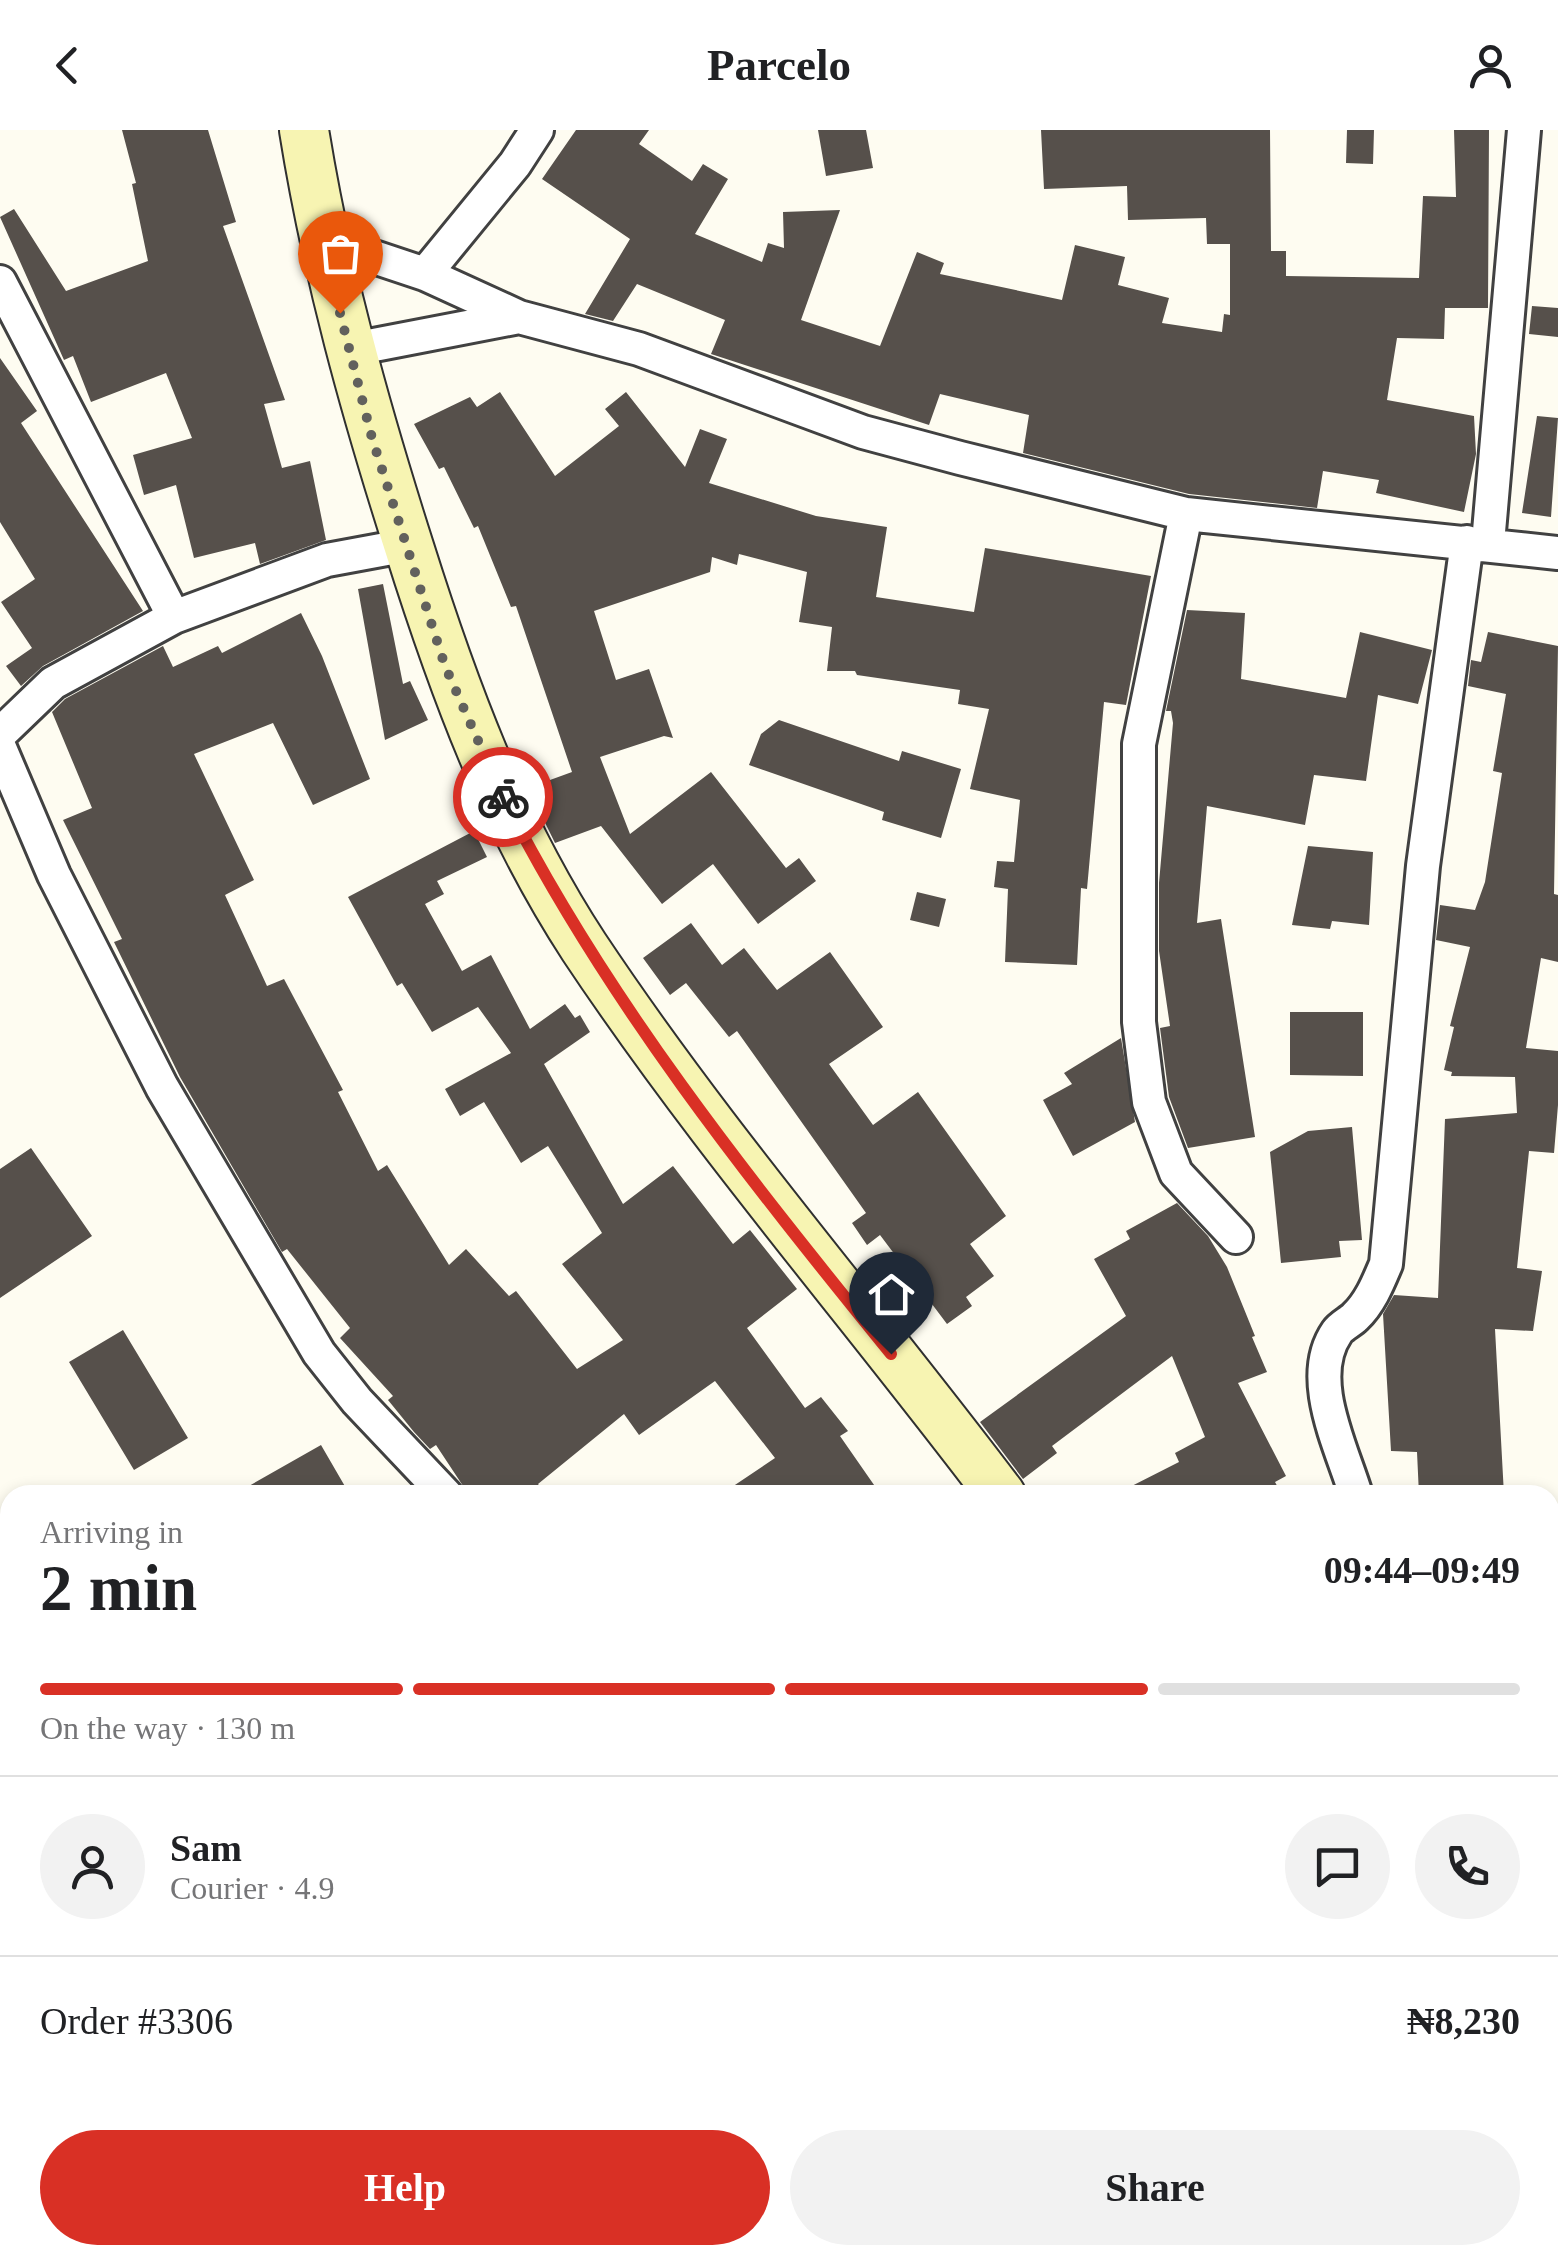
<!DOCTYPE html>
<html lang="en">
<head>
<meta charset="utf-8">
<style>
	:root { --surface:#fff; --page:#f2f2f2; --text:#202124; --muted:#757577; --line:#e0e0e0; --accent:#d93025 }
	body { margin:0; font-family:"Times New Roman",serif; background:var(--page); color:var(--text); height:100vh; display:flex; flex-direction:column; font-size:38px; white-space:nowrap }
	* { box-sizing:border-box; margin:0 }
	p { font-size:32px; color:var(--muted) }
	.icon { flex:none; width:55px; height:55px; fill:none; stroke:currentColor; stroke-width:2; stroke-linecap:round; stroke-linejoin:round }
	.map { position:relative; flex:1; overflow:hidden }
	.side { position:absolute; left:0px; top:1355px; width:1560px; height:780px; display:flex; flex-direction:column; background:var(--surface); border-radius:30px 30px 0 0; box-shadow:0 5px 15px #0003 }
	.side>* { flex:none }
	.pin { position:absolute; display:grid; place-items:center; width:85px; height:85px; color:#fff; margin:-102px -42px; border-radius:50% 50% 50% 0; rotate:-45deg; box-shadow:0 0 10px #0007 }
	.pin .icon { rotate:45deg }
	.courier { position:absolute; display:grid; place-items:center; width:100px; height:100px; margin:-50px; border:8px solid #d93025; border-radius:50%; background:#fff; color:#222; box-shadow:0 2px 12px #0007 }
	.overview em { font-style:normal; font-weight:700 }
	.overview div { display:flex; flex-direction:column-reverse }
	.overview { display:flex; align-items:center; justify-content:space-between; height:170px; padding:0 40px }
	h1 { font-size:65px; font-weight:700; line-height:75px }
	.bar { display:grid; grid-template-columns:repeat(4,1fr); gap:15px 10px; align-content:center; height:120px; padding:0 40px }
	.bar i { height:12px; border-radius:8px; background:var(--line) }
	.bar .selected { background:var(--accent) }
	.bar p { grid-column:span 4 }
	.line { display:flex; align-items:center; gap:25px; padding:0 40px; border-top:2px solid var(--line) }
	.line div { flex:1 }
	.round { display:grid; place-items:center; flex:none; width:105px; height:105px; border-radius:52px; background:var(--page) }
	.primary-button { display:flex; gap:20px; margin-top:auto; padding:20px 40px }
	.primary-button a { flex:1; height:115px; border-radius:60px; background:var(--accent); color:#fff; font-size:40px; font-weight:700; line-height:115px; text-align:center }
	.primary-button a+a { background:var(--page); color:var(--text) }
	header { display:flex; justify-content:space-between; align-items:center; height:130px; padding:0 40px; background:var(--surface); font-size:45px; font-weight:700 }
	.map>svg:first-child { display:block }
	.building { fill:#56504b }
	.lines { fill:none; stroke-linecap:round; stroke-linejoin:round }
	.street-casing { stroke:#414141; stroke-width:38 }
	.secondary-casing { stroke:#303030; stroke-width:52 }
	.street { stroke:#fff; stroke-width:32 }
	.secondary { stroke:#f7f4b2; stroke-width:48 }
	.done { stroke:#62615d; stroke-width:10; stroke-dasharray:0 18 }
	.route { stroke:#d93025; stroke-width:12 }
</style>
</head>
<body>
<header><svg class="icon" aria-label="back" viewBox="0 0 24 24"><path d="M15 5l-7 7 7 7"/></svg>Parcelo<svg class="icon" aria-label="person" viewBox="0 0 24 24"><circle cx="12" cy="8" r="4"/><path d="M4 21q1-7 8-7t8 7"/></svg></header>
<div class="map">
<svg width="1558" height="2135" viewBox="0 0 1558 2135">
	<rect width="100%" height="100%" fill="#fefcf1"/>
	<path class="building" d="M122 0H208L236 92 223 96 285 270 264 274 282 338 310 331 326 410 260 434 255 413 194 428 176 355 144 365 133 325 192 308 166 243 91 272 73 226 64 230 0 87 14 79 66 161 148 131 132 54 136 53Z
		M576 0H649L639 14 692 51 703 34 728 49 695 104 762 132 768 113 784 118 783 82 840 80 801 190 880 216 917 122 944 133 940 144 1062 170 1075 115 1125 127 1118 155 1169 168 1162 193 1222 202 1224 184 1230 185V114H1207L1206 88 1128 90 1127 56 1044 59 1041 0H1270L1271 121H1286V146L1419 148 1423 66 1456 67 1454 0H1489L1488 178H1445L1444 209 1397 208 1387 270 1474 286 1476 324 1464 382 1376 363 1379 350 1323 341 1317 378 1189 364 1023 323 1029 285 940 264 929 295 711 224 725 190 637 154 613 191 585 184 630 109 542 49Z
		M818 0H866L873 38 826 46Z
		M1347 0H1374L1373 34 1346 33Z
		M1532 176 1558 178V207L1529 204Z
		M0 228 37 281 21 293 143 481 43 536 21 556 6 536 32 518 1 472 35 449 0 392Z
		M500 262 555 346 619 296 605 279 626 262 685 337 700 299 727 309 709 353 816 386 887 397 876 467 974 482 985 418 1151 446 1126 575 1104 572 1087 759 1081 758 1077 835 1005 832 1008 759 994 757 997 731 1014 732 1020 670 970 659 989 579 958 574 960 560 857 545 855 541H827L832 497 799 492 807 442 739 424 737 435 712 427 710 442 594 481 616 550 649 539 673 608 664 606 600 627 630 704 711 642 786 738 799 728 816 751 758 794 713 734 662 774 601 696 555 713 528 658 572 642 516 476 511 477 478 396 474 398 444 337 439 339 414 294 470 267 477 277Z
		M1537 286 1558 288 1551 387 1522 383Z
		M383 454 403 554 410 551 428 590 385 610 358 459Z
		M1187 480 1245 483 1241 549 1346 568 1360 502 1432 520 1418 574 1378 565 1366 651 1314 645 1305 695 1207 676 1197 793 1221 789 1255 1007 1188 1018 1169 967 1160 898 1170 896 1159 821V753L1173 593 1171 581H1166Z
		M301 483 322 526 370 649 313 675 273 593 194 624 254 750 225 765 267 856 284 849 343 960 338 962 378 1041 387 1035 449 1135 466 1119 509 1166 516 1161 577 1239 623 1210 562 1134 602 1103 548 1016 521 1033 484 972 460 986 445 959 511 923 478 877 432 902 402 853 397 856 348 767 474 701 487 727 437 751 444 764 425 774 462 841 491 825 530 899 565 874 575 888 580 885 590 902 544 934 623 1074 673 1036 733 1114 750 1100 797 1159 747 1198 805 1278 821 1267 848 1301 840 1306 881 1365H720L775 1328 715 1251 639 1305 624 1284 538 1354 546 1365H469L436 1315 430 1319 414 1302 388 1270 393 1266 340 1208 350 1198 287 1119 282 1122 180 947 114 812 122 809 63 690 92 678 52 582 65 569 163 516 173 537 218 516 222 523Z
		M1488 502 1558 516 1554 764 1558 765V832L1541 828 1526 918 1558 921V975L1554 1023 1529 1021 1517 1138 1542 1141 1533 1201 1495 1199 1504 1365H1419L1417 1322 1391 1321 1383 1184 1394 1165 1438 1168 1445 989 1517 983 1515 947 1451 946 1452 942 1444 940 1454 897 1450 896 1470 817 1436 810 1440 775 1475 780 1485 752 1502 643 1493 641 1506 564 1468 556 1471 530 1481 532Z
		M779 590 899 631 902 621 961 639 941 708 882 690 884 682 749 635 761 604Z
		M1308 716 1373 722 1369 795 1332 791 1330 799 1292 795Z
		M917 762 946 769 939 797 910 790Z
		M691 793 722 835 744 818 777 860 830 822 883 897 829 934 873 995 918 962 1006 1086 970 1114 994 1146 966 1167 972 1176 947 1194 880 1105 867 1115 852 1093 866 1083 737 901 729 907 686 853 670 865 643 828Z
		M1290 882H1363V946L1290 945Z
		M1121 908 1135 992 1073 1026 1043 970 1072 954 1064 943Z
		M1352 997 1362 1110 1339 1111 1341 1127 1281 1133 1270 1022 1308 1001Z
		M31 1018 92 1106 0 1168V1039Z
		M1177 1073 1208 1106 1227 1137 1255 1206 1252 1207 1267 1242 1238 1253 1286 1346 1275 1352 1282 1365H1114L1179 1332 1175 1323 1205 1307 1172 1226 1052 1316 1057 1323 1023 1349 980 1292 1126 1186 1094 1129 1130 1109 1126 1101Z
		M123 1200 188 1308 134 1340 69 1232Z
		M321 1315 350 1365H233Z"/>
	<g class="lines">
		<defs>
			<path id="street" d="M323 110 425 144 519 187 639 219 863 302 960 328 1186 384 1558 423
				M425 144 515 34 537 0
				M0 152 174 487
				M348 220 519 187
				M1186 384 1139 614V892L1149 972 1176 1043 1236 1107
				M1488 413 1524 0
				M0 604 53 553 174 487 327 430 408 415
				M0 618 54 745 162 957 319 1223 357 1271 446 1365
				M1356 1365C1342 1318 1305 1248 1337 1202 1341 1196 1350 1192 1355 1187 1370 1173 1378 1153 1386 1134L1423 736 1467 412
				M1550 1800 1558 1799
				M812 2125 815 2135
				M158 2135 191 2125
				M1064 2135 1185 2125"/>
			<path id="secondary" d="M304 0C327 143 365 279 409 417 453 557 503 693 584 817 711 1008 863 1182 1001 1365
				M1319 2125 1321 2135"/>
		</defs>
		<use href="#street" class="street-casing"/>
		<use href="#secondary" class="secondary-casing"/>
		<use href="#street" class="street"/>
		<use href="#secondary" class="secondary"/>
	</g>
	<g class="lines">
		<path class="done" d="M340 183 372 308 445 536 503 667"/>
		<path class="route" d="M503 667C605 869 749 1049 891 1224"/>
	</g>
</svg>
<div class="pin" style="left:340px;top:183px;background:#ea580c"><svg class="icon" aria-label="bag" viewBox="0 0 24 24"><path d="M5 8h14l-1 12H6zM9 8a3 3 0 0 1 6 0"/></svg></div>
<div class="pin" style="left:891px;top:1224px;background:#1f2937"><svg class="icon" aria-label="home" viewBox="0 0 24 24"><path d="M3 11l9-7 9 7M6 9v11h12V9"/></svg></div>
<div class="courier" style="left:503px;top:667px"><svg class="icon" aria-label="bike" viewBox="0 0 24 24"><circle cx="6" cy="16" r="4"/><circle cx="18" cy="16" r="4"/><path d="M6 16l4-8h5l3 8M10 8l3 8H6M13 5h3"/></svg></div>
<section class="side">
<div class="overview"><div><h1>2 min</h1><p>Arriving in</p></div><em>09:44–09:49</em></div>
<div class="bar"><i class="selected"></i><i class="selected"></i><i class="selected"></i><i></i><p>On the way · 130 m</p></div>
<div class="line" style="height:180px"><a class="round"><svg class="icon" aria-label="person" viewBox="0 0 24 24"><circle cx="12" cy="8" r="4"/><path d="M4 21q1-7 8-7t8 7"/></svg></a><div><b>Sam</b><p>Courier · 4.9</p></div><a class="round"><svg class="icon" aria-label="chat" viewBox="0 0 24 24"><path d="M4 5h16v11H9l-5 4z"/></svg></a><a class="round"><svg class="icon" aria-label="phone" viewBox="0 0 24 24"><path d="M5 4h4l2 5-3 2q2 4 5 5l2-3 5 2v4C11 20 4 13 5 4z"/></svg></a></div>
<div class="line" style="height:130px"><div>Order #3306</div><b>₦8,230</b></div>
<div class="primary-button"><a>Help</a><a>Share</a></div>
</section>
</div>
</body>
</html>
